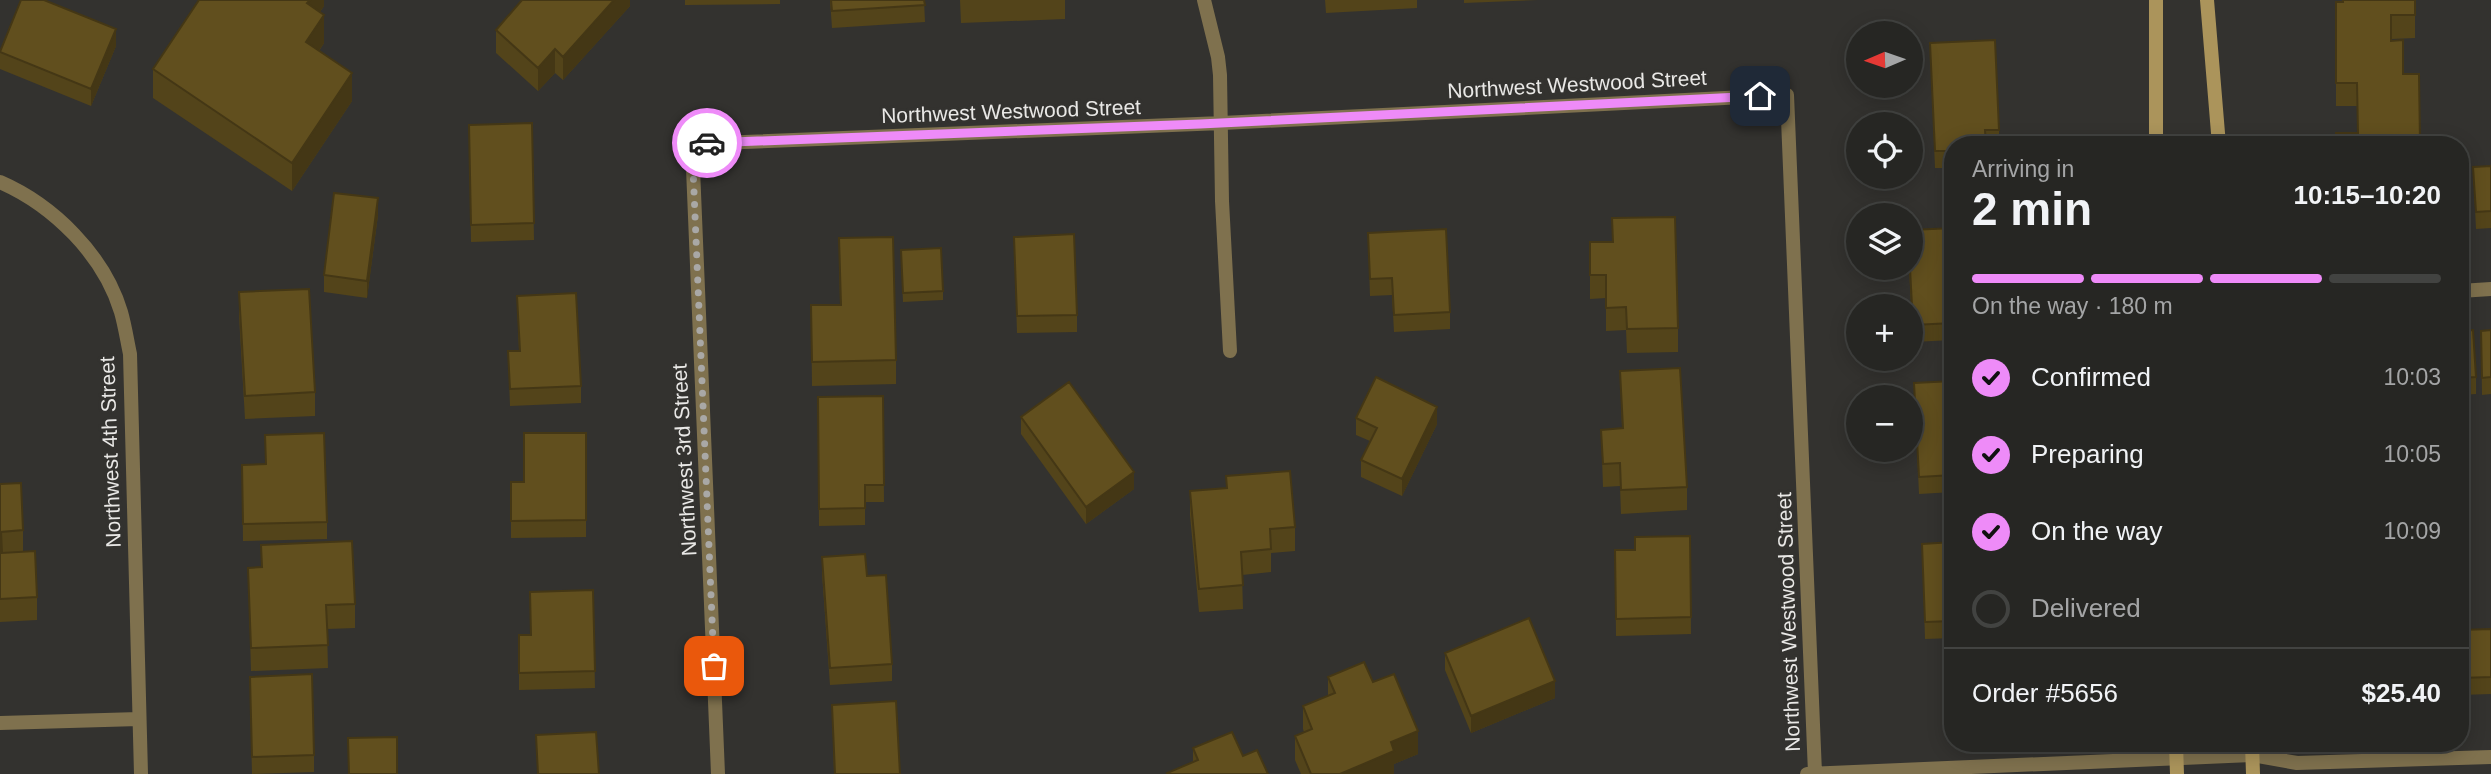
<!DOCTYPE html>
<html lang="en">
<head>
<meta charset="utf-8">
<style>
	:root { --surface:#262623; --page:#2e2e2b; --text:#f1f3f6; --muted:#a4a5a6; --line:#424341; --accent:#ee8bf8 }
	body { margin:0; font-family:Arial,sans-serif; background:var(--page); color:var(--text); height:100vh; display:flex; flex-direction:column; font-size:26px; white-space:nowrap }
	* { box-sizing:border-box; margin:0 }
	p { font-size:23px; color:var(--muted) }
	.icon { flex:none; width:38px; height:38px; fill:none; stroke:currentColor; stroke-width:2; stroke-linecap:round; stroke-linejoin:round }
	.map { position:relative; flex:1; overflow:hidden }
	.panel { position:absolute; left:1944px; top:136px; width:525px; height:616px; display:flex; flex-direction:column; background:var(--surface); border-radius:28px; box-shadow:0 4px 18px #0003,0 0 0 2px var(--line) }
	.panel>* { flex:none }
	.needle { width:46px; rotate:268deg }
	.tools { position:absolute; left:1846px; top:21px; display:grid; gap:14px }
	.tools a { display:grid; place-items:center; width:77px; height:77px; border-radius:50%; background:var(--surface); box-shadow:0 4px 18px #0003,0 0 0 2px var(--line); font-size:35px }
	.pin { position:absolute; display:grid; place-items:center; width:60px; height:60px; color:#fff; margin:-30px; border-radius:14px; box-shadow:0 4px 10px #0006 }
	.courier { position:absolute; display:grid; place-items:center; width:70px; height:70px; margin:-35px; border:5px solid #ee8bf8; border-radius:50%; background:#fff; color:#222; box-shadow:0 2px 9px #0007 }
	.headline em { font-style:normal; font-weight:700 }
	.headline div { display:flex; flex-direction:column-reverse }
	.headline { display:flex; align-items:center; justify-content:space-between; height:119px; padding:0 28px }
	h1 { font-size:46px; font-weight:700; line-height:52px }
	.bar { display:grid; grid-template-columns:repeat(4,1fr); gap:10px 7px; align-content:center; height:84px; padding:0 28px }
	.bar i { height:9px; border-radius:5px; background:var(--line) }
	.bar .active { background:var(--accent) }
	.bar p { grid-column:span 4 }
	.line { display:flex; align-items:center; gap:18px; padding:0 28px; border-top:2px solid var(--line) }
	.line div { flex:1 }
	ol { padding:0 28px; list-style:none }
	li { display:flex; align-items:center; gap:21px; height:77px }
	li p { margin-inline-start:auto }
	li .icon { padding:7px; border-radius:50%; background:var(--accent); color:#111; stroke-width:4 }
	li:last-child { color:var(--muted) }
	li i { width:38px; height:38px; border:4px solid var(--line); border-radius:50% }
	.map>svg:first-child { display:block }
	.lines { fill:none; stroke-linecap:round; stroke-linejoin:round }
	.lane { stroke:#7f714e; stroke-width:14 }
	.street { stroke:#7f714e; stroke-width:14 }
	.secondary { stroke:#ab945b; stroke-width:14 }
	.wall { fill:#53441a }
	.shaded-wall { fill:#443715 }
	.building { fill:#614f1e; stroke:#443715; stroke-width:2 }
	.done { stroke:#a9a8a6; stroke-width:7; stroke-dasharray:0 12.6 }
	.route { stroke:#ee8bf8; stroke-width:9 }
	.labels { text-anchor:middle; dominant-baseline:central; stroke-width:6; stroke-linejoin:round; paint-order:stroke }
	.street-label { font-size:21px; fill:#e9e8e6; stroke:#33322f }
</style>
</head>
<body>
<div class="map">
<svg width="2491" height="774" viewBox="0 0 2491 774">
	<rect width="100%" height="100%" fill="#33322f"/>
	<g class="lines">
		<path class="lane" d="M2460 291 2491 289
			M2252 755 2297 763 2491 757"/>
		<path class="street" d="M1204 0 1218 57 1220 75 1222 201 1230 351
			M0 182C53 205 104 255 121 312 125 326 127 340 130 354L141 774
			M0 723 139 719
			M718 774 692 144 1222 123 1787 95 1815 773
			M1807 774 2252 755"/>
		<path class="secondary" d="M2207 0 2219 145
			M2156 145V0
			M2176 744 2177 774
			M2252 744 2253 774"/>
	</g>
	<path class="wall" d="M324 0V6L320 12 324 43 319 51 352 101 292 191 153 98V69Z
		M630 0V6L563 80 555 73 538 91 496 53V30Z
		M685 0H780V4L685 5Z
		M830 0H924L925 22 832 28Z
		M960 0H1065V19L961 23Z
		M1325 0H1417V8L1326 13Z
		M1464 0H1538L1464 3Z
		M2415 0V38L2391 39 2403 74H2419L2420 145H2336L2357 133V106H2336V2Z
		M1930 43 1999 130V145H1953V168H1935Z
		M116 46 91 106 0 69V50Z
		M532 123 534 240 471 242 469 125Z
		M2491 166V228L2476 229 2473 167Z
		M2460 169H2466L2467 230H2460Z
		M378 215 367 298 324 292V275Z
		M1612 218 1678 328V352L1627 353 1626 330 1606 331V298L1590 299V242H1612Z
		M1953 228V340L1913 342 1909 268H1911Z
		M1368 233 1450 312V329L1394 332 1392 295 1370 296Z
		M1014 237 1077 315V332L1017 333Z
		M839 238 896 360V384L812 386 811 305H840Z
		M901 259 943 291V300L903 302Z
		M239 292 315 392V416L245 419 239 316Z
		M517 296 581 386V403L510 406 508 351H519Z
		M2491 330V394L2482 395 2481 331Z
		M2460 331 2476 377V394L2460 395Z
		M1620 371 1687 487V510L1621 514 1620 486 1603 487 1601 430 1622 428Z
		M1953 381V492L1919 494 1914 383Z
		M883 396 884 502H865V525L819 526 818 397Z
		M1021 417 1134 489 1086 524 1021 434Z
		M1356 418 1437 424 1402 496 1361 477V460L1370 441 1356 435Z
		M586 433V537L511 538V482H524Z
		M265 464 327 522V539L243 541 242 465Z
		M1226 476 1295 527V551L1271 553V572L1242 575 1243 609 1199 612 1190 515V491L1226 488Z
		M0 484 23 530V552L37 597V620L0 622Z
		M1690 536 1691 634 1616 636 1615 550H1635Z
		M1953 542V638L1925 639 1922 544Z
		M261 545 355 604V628L327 629 328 668 251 671 248 568 261 567Z
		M822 557 867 576 892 664V681L830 685 822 574Z
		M593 590 595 688 519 690V635H531Z
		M2491 629V694L2460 695V630Z
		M1445 653 1555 698 1471 733 1445 670Z
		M1328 677 1373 682 1418 754 1394 764V774H1301L1295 760V736L1304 732 1303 729V706L1328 696Z
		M250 694 314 755V772L252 774Z
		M832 705 900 774H834Z
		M1193 748 1243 756 1268 774H1167V773L1193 762Z"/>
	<path class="shaded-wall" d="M310 0H324V6L307 31V3Z
		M614 0H630V6L563 80V57Z
		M324 15V43L306 70V42Z
		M116 29V46L91 106V89Z
		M555 49V73L538 91V68Z
		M352 73V101L292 191V163Z
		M378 198V215L367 298V281Z
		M1437 407V424L1402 496V479Z
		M1134 472V489L1086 524V507Z
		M1555 681V698L1471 733V716Z
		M1418 731V754L1394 764V774H1340L1391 742Z"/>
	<path class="building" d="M21 0H44L116 29 91 89 0 52Z
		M199 0H310L307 3 324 15 306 42 352 73 292 163 153 69Z
		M522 0H614L563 57 555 49 538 68 496 30Z
		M831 0H924L925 5 832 11Z
		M2343 0H2415V15H2391V41L2403 40V74H2419L2420 143H2396V145H2336V133H2358L2357 83H2336V2H2343Z
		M1995 40 1999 130H1985L1986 145H1953V151H1935L1930 43Z
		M532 123 534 223 471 225 469 125Z
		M2491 166V211L2476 212 2473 167Z
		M2460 169H2466L2467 213H2460Z
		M334 193 378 198 367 281 324 275Z
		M1675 217 1678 328 1627 329 1626 307 1606 308V275H1590V242H1613L1612 218Z
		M1953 228V323L1913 325 1910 268H1911V230Z
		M1446 229 1450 312 1394 315 1392 278 1370 279 1368 233Z
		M1074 234 1077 315 1017 316 1014 237Z
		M893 237 896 360 812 362 811 305H841L839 238Z
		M941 248 943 291 903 293 901 250Z
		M309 289 315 392 245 396 239 292Z
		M576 293 581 386 510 389 508 351H520L517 296Z
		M2473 330 2476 377 2460 378V331Z
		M2491 330V377L2482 378 2481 331Z
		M1680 368 1687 487 1621 490 1620 463 1603 464 1601 430 1623 428 1620 371Z
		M1376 377 1437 407 1402 479 1361 460 1377 428 1356 418Z
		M1953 381V475L1919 477 1914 383Z
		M1069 382 1134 472 1086 507 1021 417Z
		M883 396 884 485H865V508L819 509 818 397Z
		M324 433 327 522 243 524 242 465 266 464 265 435Z
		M524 433H586V520L511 521V482H524Z
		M1290 471 1295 527 1270 529 1271 549 1241 552 1243 585 1199 589 1190 491 1227 488 1226 476Z
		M21 483 23 530 1 532 2 553 35 551 37 597 0 599V484Z
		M1690 536 1691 617 1616 619 1615 550H1635V537Z
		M352 541 355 604 326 605 328 645 251 648 248 568 262 567 261 545Z
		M1953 542V621L1925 622 1922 544Z
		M865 554 867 576 886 575 892 664 830 668 822 557Z
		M593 590 595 671 519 673V635H531L530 592Z
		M1529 618 1555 681 1471 716 1445 653Z
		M2491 629V677L2460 678V630Z
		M1364 662 1373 682 1394 674 1418 731 1391 742 1394 751 1340 774H1311L1295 736 1312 729 1303 706 1335 693 1328 677Z
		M312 674 314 755 252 757 250 677Z
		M896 701 900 774H835L832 705Z
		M596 732 599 774H538L536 735Z
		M1232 732 1243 756 1257 750 1268 774H1168L1167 773 1198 760 1193 748Z
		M397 737V774H349L348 738Z"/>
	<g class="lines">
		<path class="done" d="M707 143 692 144 714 666"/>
		<path class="route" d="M707 143 1200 124 1760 96"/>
	</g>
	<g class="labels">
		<g class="street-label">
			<text transform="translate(1577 84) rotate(-3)">Northwest Westwood Street</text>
			<text transform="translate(1011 111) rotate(-2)">Northwest Westwood Street</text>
			<text transform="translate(110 452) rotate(-92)">Northwest 4th Street</text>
			<text transform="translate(684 460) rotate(-93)">Northwest 3rd Street</text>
			<text transform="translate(1788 622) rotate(-92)">Northwest Westwood Street</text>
		</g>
	</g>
</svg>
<div class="tools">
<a><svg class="needle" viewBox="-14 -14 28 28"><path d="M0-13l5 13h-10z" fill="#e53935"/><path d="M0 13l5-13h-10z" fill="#a4a5a6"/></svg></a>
<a><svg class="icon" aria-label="locate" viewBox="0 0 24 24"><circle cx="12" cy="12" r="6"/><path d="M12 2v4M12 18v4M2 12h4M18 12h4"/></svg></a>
<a><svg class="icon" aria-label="layers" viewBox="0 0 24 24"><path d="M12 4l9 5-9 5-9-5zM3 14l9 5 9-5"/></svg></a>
<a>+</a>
<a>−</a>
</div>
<div class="pin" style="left:714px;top:666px;background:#ea580c"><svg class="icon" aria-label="bag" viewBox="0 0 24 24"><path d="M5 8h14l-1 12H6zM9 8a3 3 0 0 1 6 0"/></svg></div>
<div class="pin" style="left:1760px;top:96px;background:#1f2937"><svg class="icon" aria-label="home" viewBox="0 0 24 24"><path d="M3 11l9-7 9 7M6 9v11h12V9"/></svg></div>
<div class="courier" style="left:707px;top:143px"><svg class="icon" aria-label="car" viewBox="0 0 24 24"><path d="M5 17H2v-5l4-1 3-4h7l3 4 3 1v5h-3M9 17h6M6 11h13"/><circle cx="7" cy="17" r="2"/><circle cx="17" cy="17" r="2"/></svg></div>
<section class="panel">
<div class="headline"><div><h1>2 min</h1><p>Arriving in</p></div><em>10:15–10:20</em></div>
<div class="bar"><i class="active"></i><i class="active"></i><i class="active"></i><i></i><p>On the way · 180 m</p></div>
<ol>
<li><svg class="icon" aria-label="check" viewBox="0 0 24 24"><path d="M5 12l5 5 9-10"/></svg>Confirmed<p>10:03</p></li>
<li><svg class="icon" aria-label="check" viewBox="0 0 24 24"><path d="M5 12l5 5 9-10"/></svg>Preparing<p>10:05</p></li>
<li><svg class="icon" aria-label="check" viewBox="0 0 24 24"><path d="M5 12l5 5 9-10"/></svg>On the way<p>10:09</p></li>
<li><i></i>Delivered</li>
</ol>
<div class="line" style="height:91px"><div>Order #5656</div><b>$25.40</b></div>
</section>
</div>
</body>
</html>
